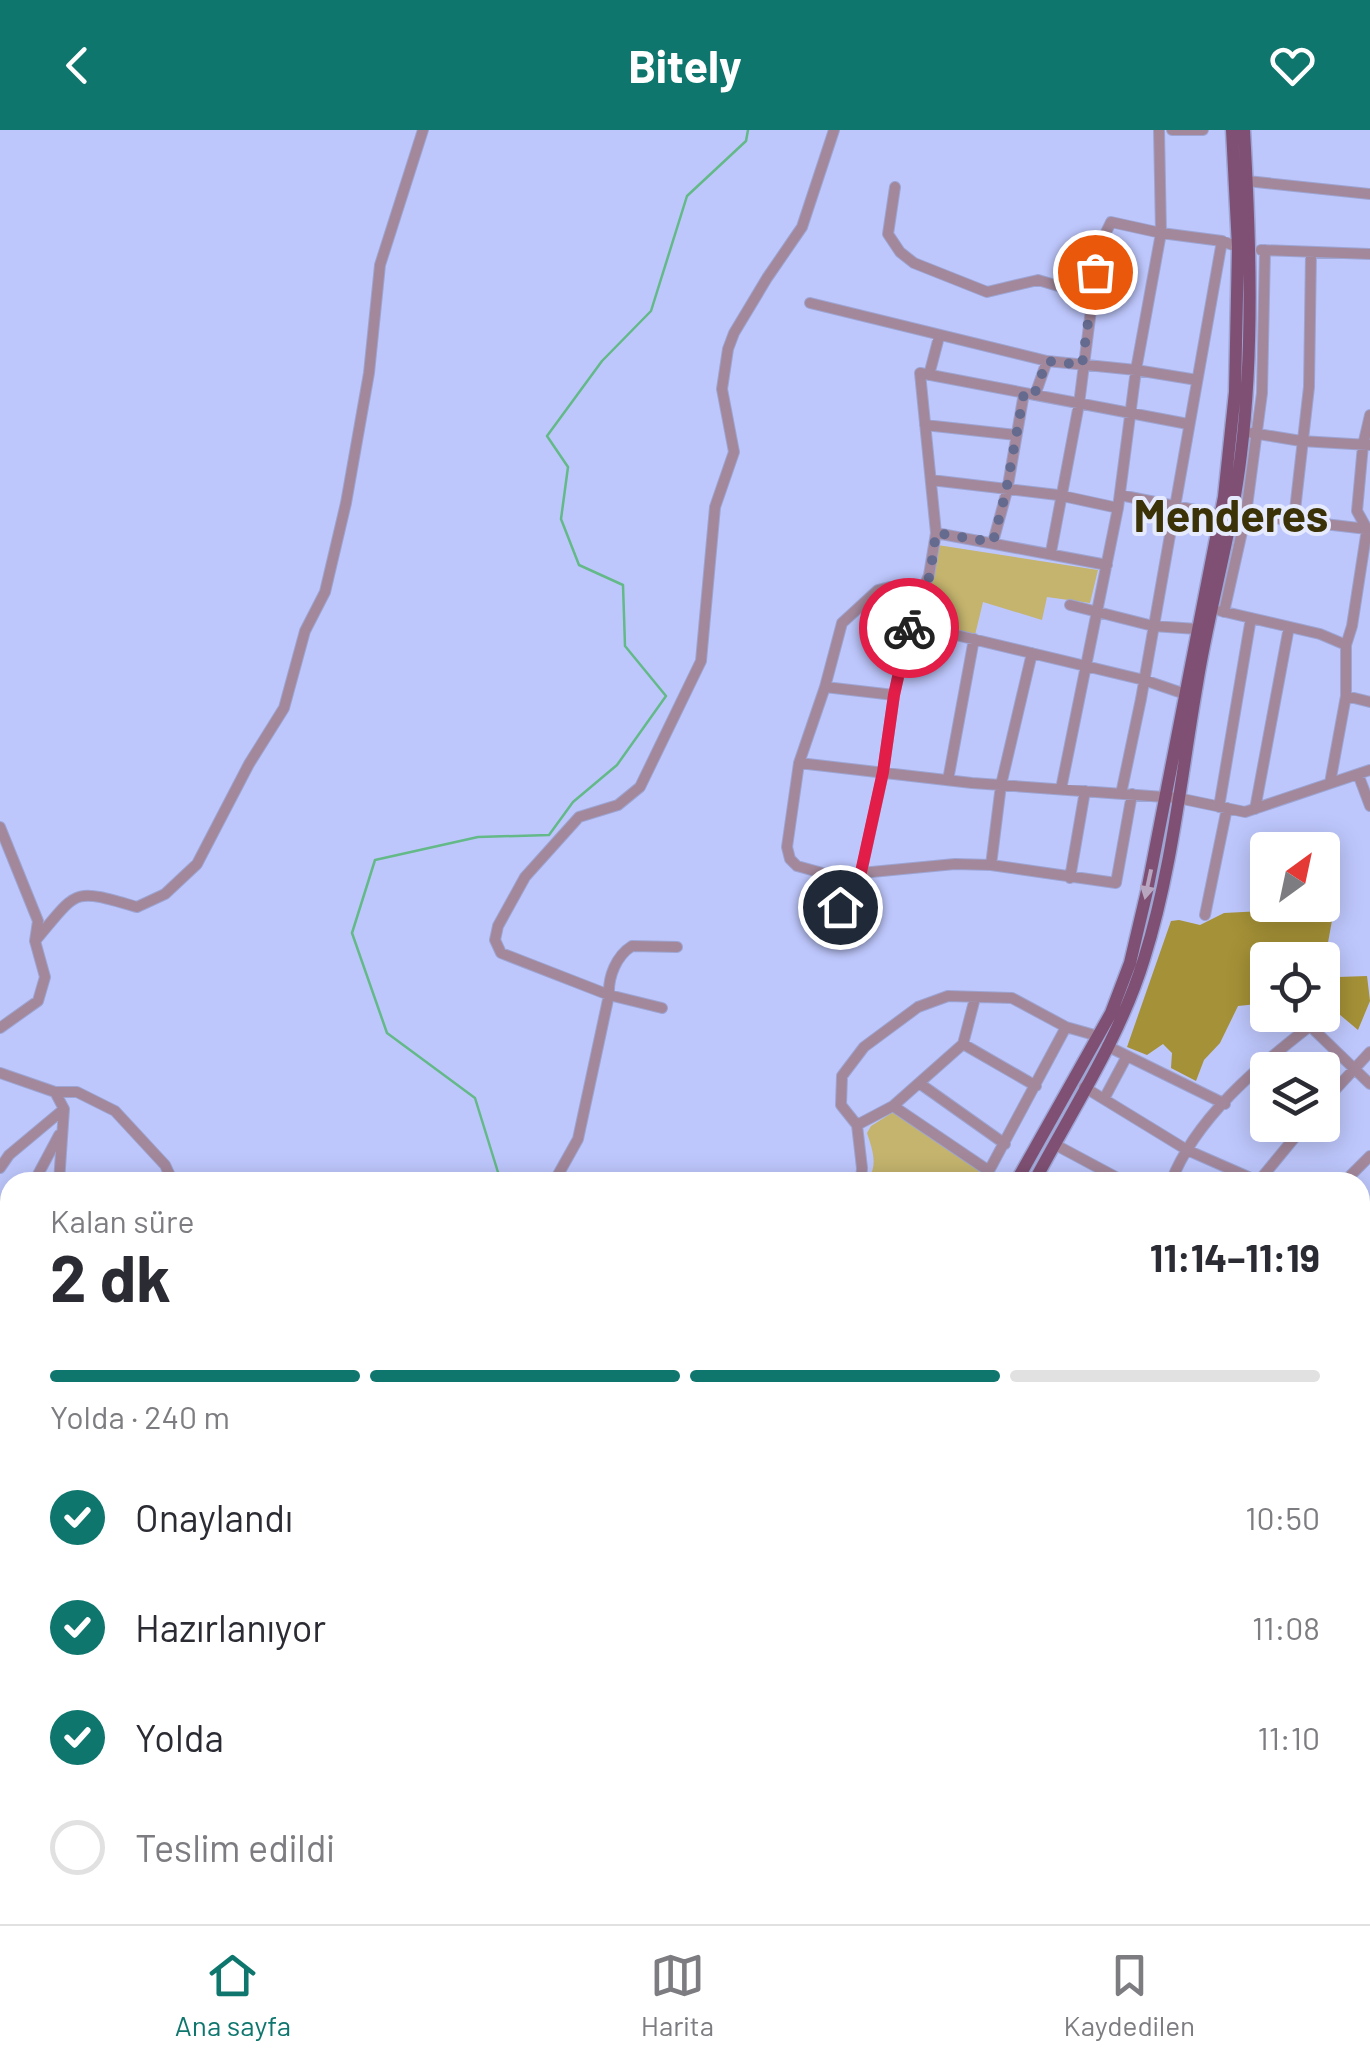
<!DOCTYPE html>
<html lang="tr">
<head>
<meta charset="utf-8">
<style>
	:root { --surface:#fff; --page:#f2f2f3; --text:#2b2b33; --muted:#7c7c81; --line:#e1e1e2; --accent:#0f766e }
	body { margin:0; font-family:Barlow,sans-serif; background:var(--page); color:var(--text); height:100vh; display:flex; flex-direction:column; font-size:38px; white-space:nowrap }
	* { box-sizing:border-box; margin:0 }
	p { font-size:32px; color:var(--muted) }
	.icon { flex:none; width:55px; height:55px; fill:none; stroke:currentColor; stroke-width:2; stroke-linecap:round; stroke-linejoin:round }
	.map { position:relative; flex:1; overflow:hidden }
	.details { position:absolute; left:0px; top:1042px; width:1370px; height:752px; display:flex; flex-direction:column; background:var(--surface); border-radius:30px 30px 0 0; box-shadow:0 5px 25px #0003 }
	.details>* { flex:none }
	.needle { width:65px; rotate:33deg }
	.controls { position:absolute; left:1250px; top:702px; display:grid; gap:20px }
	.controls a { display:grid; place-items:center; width:90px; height:90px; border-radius:10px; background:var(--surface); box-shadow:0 5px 25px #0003; font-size:50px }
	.pin { position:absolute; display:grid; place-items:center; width:85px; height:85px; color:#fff; margin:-42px; border:5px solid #fff; border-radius:50%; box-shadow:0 2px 10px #0007 }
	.courier { position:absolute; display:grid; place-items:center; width:100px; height:100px; margin:-50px; border:8px solid #e11d48; border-radius:50%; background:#fff; color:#222; box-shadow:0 2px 12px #0007 }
	.head em { font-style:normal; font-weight:700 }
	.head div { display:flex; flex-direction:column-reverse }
	.head { display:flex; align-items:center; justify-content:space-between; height:170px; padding:0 50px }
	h1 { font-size:65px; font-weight:700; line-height:75px }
	.bar { display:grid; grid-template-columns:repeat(4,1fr); gap:15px 10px; align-content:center; height:120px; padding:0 50px }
	.bar i { height:12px; border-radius:8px; background:var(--line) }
	.bar .selected { background:var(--accent) }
	.bar p { grid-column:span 4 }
	ol { padding:0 50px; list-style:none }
	li { display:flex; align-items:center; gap:30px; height:110px }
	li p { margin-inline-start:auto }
	li .icon { padding:10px; border-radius:50%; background:var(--accent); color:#fff; stroke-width:4 }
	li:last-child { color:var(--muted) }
	li i { width:55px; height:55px; border:5px solid var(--line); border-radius:50% }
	header { display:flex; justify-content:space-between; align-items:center; height:130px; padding:0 50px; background:var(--accent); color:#fff; font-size:45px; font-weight:700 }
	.tab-bar { display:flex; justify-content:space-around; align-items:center; height:140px; border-top:2px solid var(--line); background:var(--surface); font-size:28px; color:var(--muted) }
	.tab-bar a { display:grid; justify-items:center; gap:5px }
	.tab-bar .selected { color:var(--accent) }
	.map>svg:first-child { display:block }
	.green { fill:#c4b46e }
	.forest { fill:#a59137 }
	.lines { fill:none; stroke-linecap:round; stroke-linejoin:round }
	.stream { stroke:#63b988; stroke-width:2.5 }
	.minor-casing { stroke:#9da5d4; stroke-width:12 }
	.major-casing { stroke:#9da5d4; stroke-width:15 }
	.minor { stroke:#a3889b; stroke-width:10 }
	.major { stroke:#7f5073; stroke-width:12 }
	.oneway { fill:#b8a5c0 }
	.done { stroke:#656b8f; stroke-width:10; stroke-dasharray:0 18 }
	.route { stroke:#e11d48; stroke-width:12 }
	.labels { text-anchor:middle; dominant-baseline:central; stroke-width:8; stroke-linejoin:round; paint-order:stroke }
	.district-label { font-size:45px; font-weight:bold; fill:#3b3207; stroke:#e6eaff }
</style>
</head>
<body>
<header><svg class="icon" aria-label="back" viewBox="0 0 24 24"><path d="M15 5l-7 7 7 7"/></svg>Bitely<svg class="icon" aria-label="heart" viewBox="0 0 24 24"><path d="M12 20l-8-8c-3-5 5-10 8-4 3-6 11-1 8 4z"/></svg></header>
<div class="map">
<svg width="1370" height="1794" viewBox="0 0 1370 1794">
	<rect width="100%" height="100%" fill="#bec7fc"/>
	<path class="green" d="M931 414 1098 440 1090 473 1047 467 1042 490 983 472 975 505 920 490Z
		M895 981 978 1039 980 1044 948 1052H874L869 1048C878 1033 872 1019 867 1003L871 996Z"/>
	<path class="forest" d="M1300 779 1333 785 1325 829 1338 847 1367 846 1370 871 1358 900 1333 879H1323L1322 830H1268L1267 873 1238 876 1220 913 1204 930 1196 951 1171 938 1172 923 1163 914 1147 925 1127 917 1171 791 1179 790 1200 795 1224 783Z"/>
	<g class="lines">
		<path class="stream" d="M501 1052 475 968 387 903 352 803 375 730 478 707 549 705 573 672 617 635 666 566 625 516 623 455 579 435 561 389 568 337 547 306 602 231 651 181 687 66 746 11 748 0
			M310 1785 313 1794"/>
		<defs>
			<path id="minor" d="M1172 0H1203
				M1247 51 1370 64
				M895 57 888 104 900 122 914 133 987 162 1038 150 1092 166
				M1261 120 1370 124
				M810 173 1047 231 1136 240 1197 250
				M929 245 939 207
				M1035 265 1047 231
				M925 295 1016 305
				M1252 303 1301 311 1369 315
				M931 350 1058 365 1118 378
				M1120 365 1220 385
				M1239 384 1367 399
				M1294 389 1309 257 1311 122
				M936 403 1107 435
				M993 412 1007 361 1024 263
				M1051 422 1079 274 1099 117 1111 92 1161 103 1222 111 1238 117
				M1070 475 1153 496 1197 499
				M1221 481 1320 504 1346 515
				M1224 482 1246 384 1262 263 1265 120
				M910 494 1144 550 1185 564
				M825 557 894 565
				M1346 566 1370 572
				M799 633 972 653 1178 668 1245 682 1370 640
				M1358 644 1370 676
				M948 650 974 509
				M1330 653 1346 566V515L1352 496 1367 399 1357 381 1363 315 1370 285
				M1061 659 1118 378 1136 240 1161 103 1159 0
				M1121 664 1141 569 1222 111
				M1219 677 1251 488
				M1255 679 1289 497
				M0 697 38 791 35 811 45 847 38 871 0 898
				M991 735 1001 655 1032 523
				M861 743 955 734 991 735 1116 753 1132 664
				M1070 748 1085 661
				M855 752 797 736 790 729 787 717 799 633 825 557 842 493 878 460 890 457 923 458
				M839 777 861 743 883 643 894 565 910 494 929 445 936 403 920 243 1188 294
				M1205 785 1227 678
				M35 811C79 759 71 758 137 777L165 764 197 734 249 634 284 578 305 501 325 462 346 373 369 243 380 135 423 0
				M662 878 609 865 501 823 495 810 498 796 525 747 579 687 618 675 640 657 701 531 715 377 734 322 722 259 728 219 734 203 767 148 802 97 834 0
				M963 914 1036 956
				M1107 916 1225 974
				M0 943 55 962H77L115 981 165 1035 173 1052
				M919 953 1005 1014
				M1084 957 1187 1020 1260 1052
				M55 962 64 979 59 1052
				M1104 969 1127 926
				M1322 974 1370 922
				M893 976 989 1041
				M857 995 893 976 963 914 975 868
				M1054 1014 1125 1052
				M0 1038 9 1025 64 979
				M34 1052 59 1005
				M554 1052 578 1009 609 865C608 847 616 826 632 816L677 817
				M861 1052 862 1038 857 995 841 975 842 946 864 917 918 877 948 866 1012 868 1066 897 1098 906
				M983 1052 1066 897
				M1171 1052C1195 989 1257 937 1310 896L1370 954
				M1258 1052 1305 995
				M1344 1052 1370 1026
				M1360 1082 1370 1084
				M0 1138H10
				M1360 1172H1370
				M1360 1180 1370 1181
				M1360 1250 1370 1251
				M1365 1257 1370 1272
				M0 1301 10 1218
				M0 1387 10 1364
				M0 1393 10 1399
				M1360 1400 1370 1399
				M1361 1445 1370 1541
				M0 1446 10 1450
				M0 1530 10 1483
				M1360 1559 1370 1557
				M1360 1599 1370 1596
				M0 1621 10 1609
				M1360 1636 1370 1666
				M0 1741 10 1750
				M1360 1765 1370 1759
				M193 1785 206 1794
				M406 1785 421 1794
				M625 1785 643 1786 651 1794
				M1045 1785 1046 1794
				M1219 1785 1221 1794
				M1308 1785 1309 1794
				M1356 1785 1357 1794
				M382 1794 385 1785
				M440 1794 444 1785
				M480 1794 486 1785
				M528 1794 533 1785
				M567 1794 571 1785
				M693 1794 706 1785
				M722 1794V1785
				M764 1794H775
				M951 1794 952 1785
				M996 1794V1785
				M1082 1794 1083 1785
				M1149 1794V1785
				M1280 1794 1301 1785"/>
			<path id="major" d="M1016 1052 1111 883 1130 833 1147 761 1224 367 1235 262 1238 117 1232 0
				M1034 1052C1072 980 1120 908 1144 829 1172 741 1181 646 1197 554 1209 478 1232 402 1241 324 1254 217 1250 108 1244 0
				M860 1785 864 1794"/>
		</defs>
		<use href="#minor" class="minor-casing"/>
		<use href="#major" class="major-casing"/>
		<use href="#minor" class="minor"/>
		<use href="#major" class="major"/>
	</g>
	<defs><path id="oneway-solid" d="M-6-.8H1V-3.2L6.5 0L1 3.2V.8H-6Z" transform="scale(2.5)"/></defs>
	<use class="oneway" href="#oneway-solid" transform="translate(1148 754) rotate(102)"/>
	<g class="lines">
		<path class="done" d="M909 498 930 445 936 403 993 412 1006 361 1024 263 1034 265 1047 231 1082 235 1095 142"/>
		<path class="route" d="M840 777 861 742 883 642 894 565 909 498"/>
	</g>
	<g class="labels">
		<g class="district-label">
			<text x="1231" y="384">Menderes</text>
		</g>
	</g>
</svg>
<div class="controls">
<a><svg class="needle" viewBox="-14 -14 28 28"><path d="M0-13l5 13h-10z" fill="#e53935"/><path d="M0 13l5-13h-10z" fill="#7c7c81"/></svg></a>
<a><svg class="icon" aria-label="locate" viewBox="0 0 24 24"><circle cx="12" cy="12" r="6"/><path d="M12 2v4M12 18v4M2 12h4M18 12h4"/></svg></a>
<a><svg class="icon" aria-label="layers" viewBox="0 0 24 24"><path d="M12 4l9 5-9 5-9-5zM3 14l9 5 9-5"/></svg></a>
</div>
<div class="pin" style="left:1095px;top:142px;background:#ea580c"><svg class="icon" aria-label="bag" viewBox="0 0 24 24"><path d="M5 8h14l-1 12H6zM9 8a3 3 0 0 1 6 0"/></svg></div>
<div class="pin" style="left:840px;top:777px;background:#1f2937"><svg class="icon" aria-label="home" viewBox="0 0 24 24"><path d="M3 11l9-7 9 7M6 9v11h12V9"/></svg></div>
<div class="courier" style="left:909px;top:498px"><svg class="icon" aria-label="bike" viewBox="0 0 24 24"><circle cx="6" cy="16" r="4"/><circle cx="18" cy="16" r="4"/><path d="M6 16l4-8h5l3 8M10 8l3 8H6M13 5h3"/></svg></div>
<section class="details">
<div class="head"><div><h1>2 dk</h1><p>Kalan süre</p></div><em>11:14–11:19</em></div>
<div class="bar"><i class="selected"></i><i class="selected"></i><i class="selected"></i><i></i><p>Yolda · 240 m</p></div>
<ol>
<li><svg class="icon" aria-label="check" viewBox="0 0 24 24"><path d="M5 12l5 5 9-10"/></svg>Onaylandı<p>10:50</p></li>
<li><svg class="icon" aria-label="check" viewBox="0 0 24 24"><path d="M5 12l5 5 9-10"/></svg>Hazırlanıyor<p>11:08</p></li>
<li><svg class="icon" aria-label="check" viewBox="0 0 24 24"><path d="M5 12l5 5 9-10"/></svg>Yolda<p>11:10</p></li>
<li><i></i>Teslim edildi</li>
</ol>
</section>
</div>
<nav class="tab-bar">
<a class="selected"><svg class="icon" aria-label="home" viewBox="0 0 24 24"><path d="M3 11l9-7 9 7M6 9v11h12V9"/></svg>Ana sayfa</a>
<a><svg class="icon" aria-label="map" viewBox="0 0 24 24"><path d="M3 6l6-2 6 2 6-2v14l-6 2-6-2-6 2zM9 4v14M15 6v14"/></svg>Harita</a>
<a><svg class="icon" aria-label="saved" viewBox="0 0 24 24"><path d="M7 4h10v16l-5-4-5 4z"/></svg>Kaydedilen</a>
</nav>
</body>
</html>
